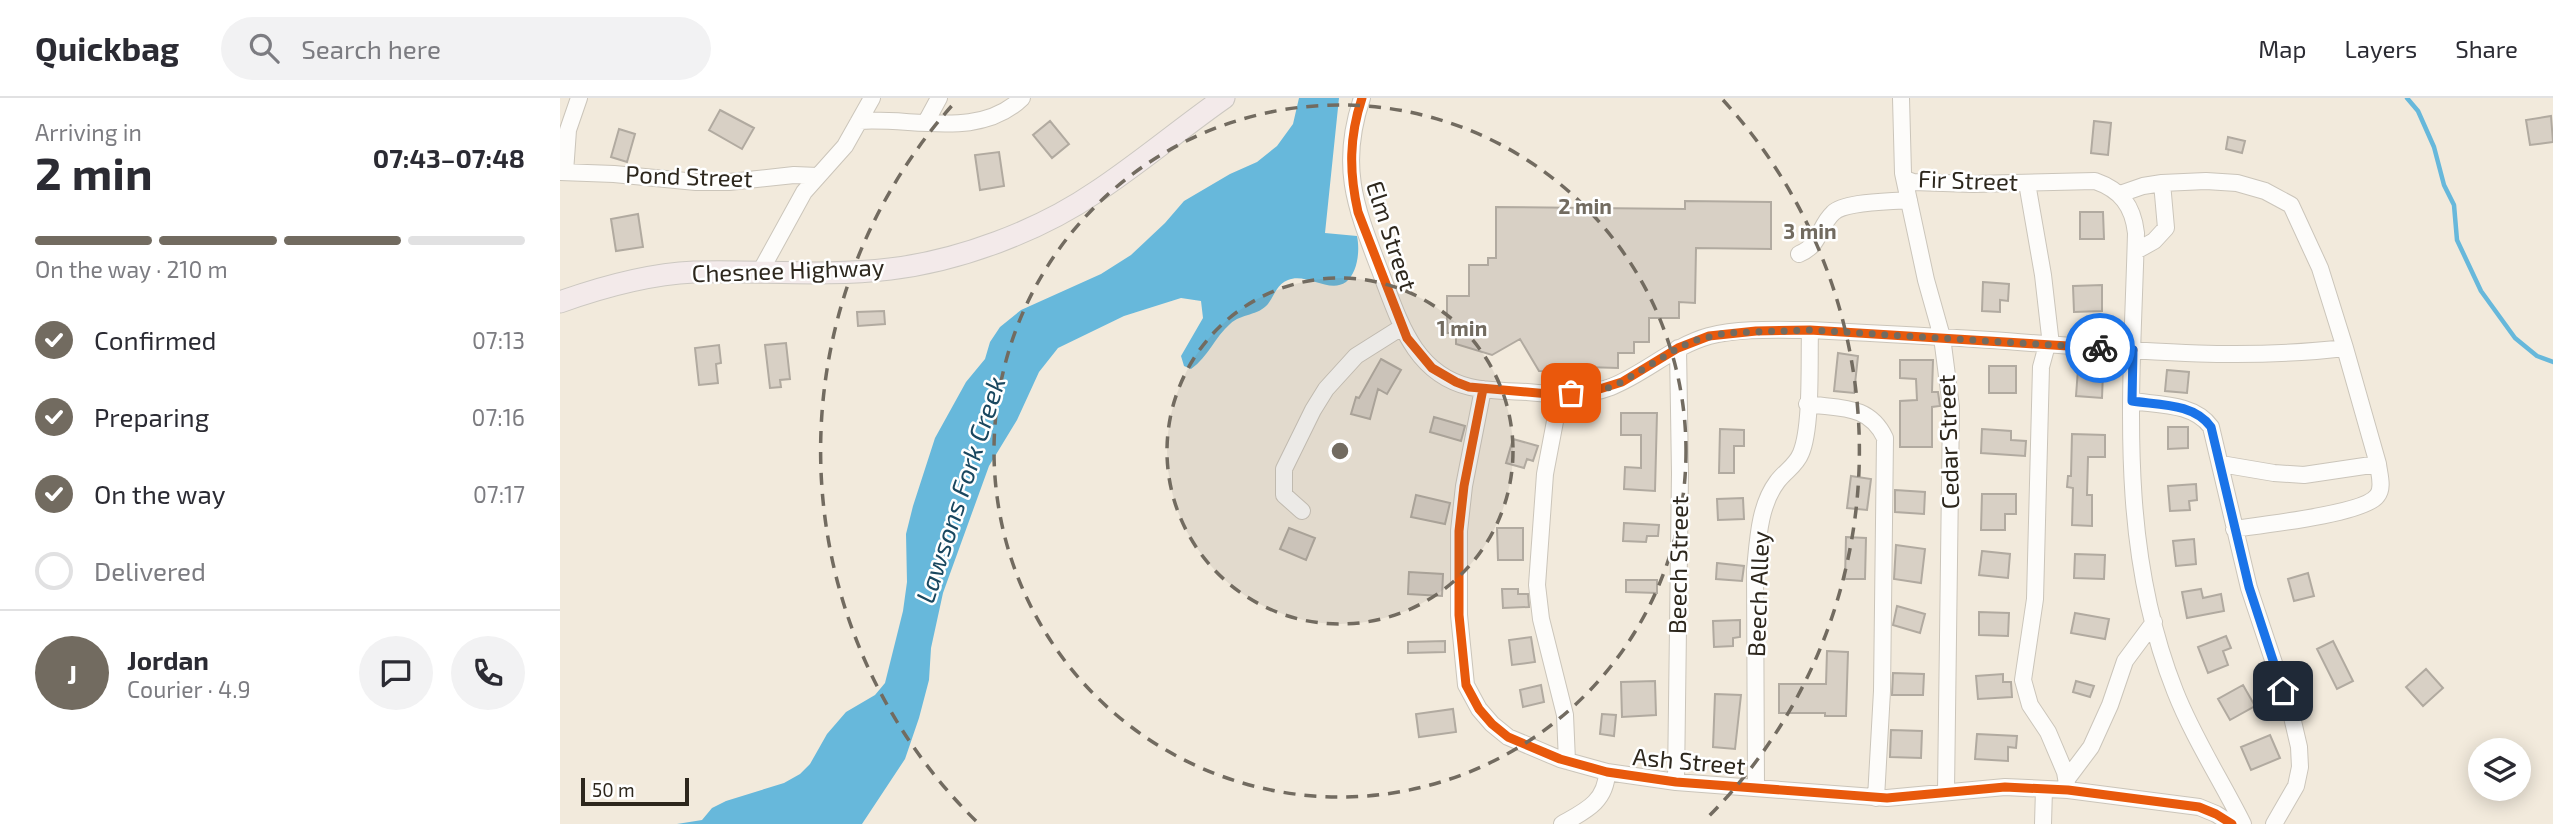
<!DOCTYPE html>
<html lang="en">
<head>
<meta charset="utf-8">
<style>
	body { margin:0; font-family:"Exo 2",sans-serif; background:#f2f2f3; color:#2b2b33; height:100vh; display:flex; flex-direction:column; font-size:26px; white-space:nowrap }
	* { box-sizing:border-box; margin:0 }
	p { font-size:23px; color:#7c7c81 }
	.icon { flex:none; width:38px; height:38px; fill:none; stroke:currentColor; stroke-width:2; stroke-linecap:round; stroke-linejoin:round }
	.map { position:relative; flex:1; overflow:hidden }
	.panel { display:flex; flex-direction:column; background:#fff; width:560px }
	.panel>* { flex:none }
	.fabs { position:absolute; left:1908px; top:640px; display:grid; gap:14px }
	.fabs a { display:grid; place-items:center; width:63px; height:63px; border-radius:50%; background:#fff; box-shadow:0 4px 18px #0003; font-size:35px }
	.scale { position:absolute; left:21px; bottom:18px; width:108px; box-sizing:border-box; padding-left:7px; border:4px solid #2d271d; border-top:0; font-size:19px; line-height:24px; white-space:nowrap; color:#2d271d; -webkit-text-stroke:5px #fff; paint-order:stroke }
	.pin { position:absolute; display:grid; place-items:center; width:60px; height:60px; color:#fff; margin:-30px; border-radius:14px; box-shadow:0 4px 10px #0006 }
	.courier { position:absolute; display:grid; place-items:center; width:70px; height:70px; margin:-35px; border:5px solid #1a73e8; border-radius:50%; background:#fff; color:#222; box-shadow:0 2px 9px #0007 }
	.summary em { font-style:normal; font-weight:700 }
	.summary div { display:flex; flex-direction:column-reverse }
	.summary { display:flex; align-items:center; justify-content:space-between; height:119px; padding:0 35px }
	h1 { font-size:46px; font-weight:700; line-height:52px }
	.bar { display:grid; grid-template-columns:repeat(4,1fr); gap:10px 7px; align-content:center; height:84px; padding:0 35px }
	.bar i { height:9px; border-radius:5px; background:#e1e1e2 }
	.bar .active { background:#726b60 }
	.bar p { grid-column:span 4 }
	.line { display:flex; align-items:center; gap:18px; padding:0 35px; border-top:2px solid #e1e1e2 }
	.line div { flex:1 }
	.round { display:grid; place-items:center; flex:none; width:74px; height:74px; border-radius:37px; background:#f2f2f3 }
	ol { padding:0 35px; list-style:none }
	li { display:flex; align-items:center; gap:21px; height:77px }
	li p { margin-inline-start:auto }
	li .icon { padding:7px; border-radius:50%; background:#726b60; color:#fff; stroke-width:4 }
	li:last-child { color:#7c7c81 }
	li i { width:38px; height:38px; border:4px solid #e1e1e2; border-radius:50% }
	header { display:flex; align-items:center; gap:42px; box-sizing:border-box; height:98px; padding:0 35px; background:#fff; border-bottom:2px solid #e1e1e2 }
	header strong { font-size:33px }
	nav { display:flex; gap:38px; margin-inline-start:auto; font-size:24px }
	.search { width:490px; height:63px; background:#f2f2f3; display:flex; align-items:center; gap:18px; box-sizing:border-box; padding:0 24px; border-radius:38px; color:#7c7c81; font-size:26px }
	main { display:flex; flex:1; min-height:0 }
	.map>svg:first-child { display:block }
	.water { fill:#67b8db }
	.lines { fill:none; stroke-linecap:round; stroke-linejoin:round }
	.stream { stroke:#67b8db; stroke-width:4.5 }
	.building { fill:#d8d0c5; stroke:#b1aaa0; stroke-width:2 }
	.minor-casing { stroke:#cbc5ba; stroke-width:18 }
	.major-casing { stroke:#ccc8c1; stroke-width:23 }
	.minor { stroke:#fdfcfa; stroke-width:16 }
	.major { stroke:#f3eaea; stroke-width:21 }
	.cycleway-casing { stroke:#fff; stroke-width:13 }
	.cycleway { stroke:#e8590c; stroke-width:9 }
	.done { stroke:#726b60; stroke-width:7; stroke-dasharray:0 12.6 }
	.route { stroke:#1a73e8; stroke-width:9 }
	.ring { fill:none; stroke:#726b60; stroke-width:3.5; stroke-dasharray:12 9 }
	.labels { text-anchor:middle; stroke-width:5; stroke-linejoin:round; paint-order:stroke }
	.street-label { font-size:24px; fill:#2d271d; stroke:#fff }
	.water-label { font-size:26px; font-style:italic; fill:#19475f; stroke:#fff }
	.centre { fill:#726b60; stroke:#fff; stroke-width:3.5 }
	.ring-label { font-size:21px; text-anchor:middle; font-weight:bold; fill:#726b60; stroke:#fff; stroke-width:5; stroke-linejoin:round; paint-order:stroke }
</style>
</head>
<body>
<header>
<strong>Quickbag</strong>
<div class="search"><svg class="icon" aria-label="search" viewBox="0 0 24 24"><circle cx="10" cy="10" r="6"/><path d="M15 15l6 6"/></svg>Search here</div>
<nav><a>Map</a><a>Layers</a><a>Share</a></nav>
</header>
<main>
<section class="panel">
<div class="summary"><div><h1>2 min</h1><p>Arriving in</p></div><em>07:43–07:48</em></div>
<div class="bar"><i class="active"></i><i class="active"></i><i class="active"></i><i></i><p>On the way · 210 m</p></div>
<ol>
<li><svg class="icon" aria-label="check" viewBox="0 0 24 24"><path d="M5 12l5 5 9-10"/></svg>Confirmed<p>07:13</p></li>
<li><svg class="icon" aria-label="check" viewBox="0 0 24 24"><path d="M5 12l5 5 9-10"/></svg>Preparing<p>07:16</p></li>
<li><svg class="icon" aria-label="check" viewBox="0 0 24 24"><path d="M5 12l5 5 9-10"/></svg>On the way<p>07:17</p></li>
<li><i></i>Delivered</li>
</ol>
<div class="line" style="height:126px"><b class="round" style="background:#726b60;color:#fff">J</b><div><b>Jordan</b><p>Courier · 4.9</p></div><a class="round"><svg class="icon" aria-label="chat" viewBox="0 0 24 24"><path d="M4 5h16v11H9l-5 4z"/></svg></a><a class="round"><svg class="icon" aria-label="phone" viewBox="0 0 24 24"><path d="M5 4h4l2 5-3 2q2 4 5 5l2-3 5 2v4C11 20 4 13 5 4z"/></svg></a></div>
</section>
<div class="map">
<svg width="1993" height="726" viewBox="0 0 1993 726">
	<rect width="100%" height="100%" fill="#f2eadc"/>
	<!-- water -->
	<path class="water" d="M739,0H779L765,135L797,138C800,152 798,174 786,184C769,196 746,174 728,182C716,187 715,197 708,206C698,218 682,215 670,226C655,239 648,259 631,271L624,268L621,258L643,220L641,203L621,200L564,218L498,250L479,274L457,322L429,368L383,495L371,550L369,582L359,620L345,661L302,726H117L142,722L152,710L166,703L224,685L240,676L250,666L267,636L286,614L315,597L325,585L343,513L347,484L346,436L353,408L375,340L406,284L425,261L430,244L440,229L461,212L541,176L571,157L605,125L624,103L670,76L697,64L717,48L733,26Z"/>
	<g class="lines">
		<!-- stream -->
		<path class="stream" d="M1847,0L1858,13L1874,49L1884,87L1894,107L1897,142L1921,193L1955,240L1977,258L1993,264"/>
	</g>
	<!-- building -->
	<path class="building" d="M160,12L194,30L182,51L149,32Z
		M1991,18L1993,44L1970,47L1966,22Z
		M490,23L509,46L492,60L473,37Z
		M1534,23L1551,25L1548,57L1531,55Z
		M59,31L75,36L67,64L51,59Z
		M1668,39L1685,43L1682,55L1666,51Z
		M439,54L444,88L420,92L415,57Z
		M1125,103L1211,104V151L1136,150L1135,205L1119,204V220H1089V244H1074V255H1058V270L1025,269V274L979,273L960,241L932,257L896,246V235H887V198H909V167H928V160H936V109L1125,111Z
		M1520,114H1543L1544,141H1520Z
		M78,116L83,149L56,153L51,121Z
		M1423,184L1449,186L1448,203L1440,202V214L1422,213Z
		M1542,187V213L1514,214L1513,188Z
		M324,213L325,226L298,228L297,214Z
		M226,245L230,281L220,282L221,289L210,290L205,247Z
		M159,247L161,265L156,266L158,285L139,287L135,250Z
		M1278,255L1298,258L1294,295L1274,293Z
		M821,261L841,272L827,296L818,291L810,321L791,316L796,299L799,300Z
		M1340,262H1373L1372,294H1378L1380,308L1372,309V349H1340V303L1357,302L1356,281L1340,280Z
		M1429,268H1456V295H1429Z
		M1518,271L1543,274L1542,300L1516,298Z
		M1607,272L1629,274L1627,295L1605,293Z
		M1061,315H1097L1095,393L1064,391L1065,369L1081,370V337H1061Z
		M874,319L905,328L901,343L870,334Z
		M1608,329H1628V350L1608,351Z
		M1160,331L1184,332V348H1174V375H1159Z
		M1422,331L1451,333V342L1466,343L1465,358L1421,355Z
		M1512,336L1545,337V359H1528L1527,397H1532V428L1512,427L1513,390L1507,389L1508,378H1511Z
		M953,341L978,348L973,363L967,361L964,370L946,365Z
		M1291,378L1311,381L1307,412L1287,410Z
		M1636,386L1637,402L1629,403L1630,412L1610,413L1608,388Z
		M1335,392L1365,394L1364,416L1335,414Z
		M1422,396H1456V416H1445V432H1421Z
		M856,397L890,405L885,426L851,419Z
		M1183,400L1184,421L1158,422L1157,401Z
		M1064,425L1099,427L1098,438H1087L1086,444L1063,443Z
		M729,430L755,440L746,462L720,451Z
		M937,430H963V462H938Z
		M1286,439L1306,440L1305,481H1285Z
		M1634,441L1636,466L1616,468L1613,443Z
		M1336,447L1365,451L1361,485L1334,481Z
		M1422,453L1450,456L1448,480L1419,477Z
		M1515,456L1545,457L1544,481L1514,480Z
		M1157,465L1184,468L1182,483L1156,481Z
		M849,474L883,476L882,498L848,496Z
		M1748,475L1754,498L1734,503L1728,481Z
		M1066,482H1097V495L1066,494Z
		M942,491H958V496H968L969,509L943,510Z
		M1641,491L1643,500L1661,496L1664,513L1627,520L1622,494Z
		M1337,508L1365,516L1360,535L1333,527Z
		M1419,514L1449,515L1448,538L1419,537Z
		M1515,515L1549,521L1545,541L1511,535Z
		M1180,522V539L1173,540V548L1154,549L1153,523Z
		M1666,538L1671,550L1663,553L1668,567L1648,575L1638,549Z
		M971,539L975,564L952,567L949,542Z
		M885,543V554L848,555V544Z
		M1773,543L1793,583L1777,591L1757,551Z
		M1267,553L1288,554L1286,618H1265V615H1219V586H1266Z
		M1866,571L1883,590L1863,608L1846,589Z
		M1333,575L1364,576L1363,597H1332Z
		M1443,576V584H1451L1452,599L1418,601L1416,578Z
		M1095,583L1096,617L1062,619L1061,584Z
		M1516,583L1534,588L1530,599L1513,594Z
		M981,587L984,604L963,609L960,592Z
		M1683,587L1695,608L1670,622L1658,601Z
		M1155,596L1181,597L1175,651L1153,649Z
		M893,611L896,634L859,639L856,616Z
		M1042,616L1056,617L1054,638L1040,636Z
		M1331,632L1362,633L1361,660L1330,659Z
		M1417,636L1457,638L1456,650L1448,649V663L1415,661Z
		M1710,637L1720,660L1691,672L1681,649Z"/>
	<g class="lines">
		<!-- minor casing -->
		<g class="minor-casing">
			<path id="minor" d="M802,0C778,71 797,112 822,178C840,225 855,276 910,289C928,293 948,293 967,294C995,297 1025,299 1051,289C1086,275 1113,248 1149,238C1181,230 1217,232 1250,232C1310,235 1370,238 1430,242C1548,250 1667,264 1785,250L1760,170L1731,107L1705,93L1677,85L1646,83L1602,85
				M1341,0L1343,75L1366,182L1382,239L1391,309L1386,693
				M299,23C353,19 419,42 462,0
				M366,24L379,0
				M0,74L54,76L136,84H169L234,77L258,78
				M5,74L8,32L19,0
				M1345,81L1353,84L1413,86L1535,83C1561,92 1573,108 1576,135C1572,291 1556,444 1615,593C1633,639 1661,682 1683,726
				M1467,85L1483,177L1491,247
				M1560,96L1583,88L1602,85L1606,130L1594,143L1576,153
				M1239,156C1261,147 1258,129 1273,115C1285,103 1331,104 1349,102
				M200,174L244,94L285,48L312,0
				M1487,247L1481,269L1475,501L1463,582L1470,607L1488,634L1505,674L1508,692
				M923,291L904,388L899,433V517L906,587L919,611L932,626L948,639L1000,661L1047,674L1116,684L1327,700L1445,689L1508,692L1639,709L1656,716L1672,726
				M1000,297L985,376L977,487L981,521L1005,617L1007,663
				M1572,303C1598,307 1634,305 1651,329L1689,490L1732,619L1739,649L1740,669L1736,688L1714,726
				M1247,306C1280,311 1309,306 1325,340L1322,593L1316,700
				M1661,366L1714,375L1744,377L1818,366L1785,250
				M742,413L724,397V371L753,312L766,291L796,258L842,229
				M1674,431C1701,427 1804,416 1817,398C1824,390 1819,376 1818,366
				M1507,681L1531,649L1550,607L1565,563L1594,524
				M1116,684L1120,375L1118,250
				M1196,690L1195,472C1198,442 1199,408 1217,384C1225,373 1236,368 1241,355C1252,329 1249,262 1250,232
				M1002,726C1025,713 1046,704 1047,674
				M1483,726L1484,691"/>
		</g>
		<!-- major casing -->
		<g class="major-casing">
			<path id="major" d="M0,204C42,189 90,176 134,174C199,172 265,179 330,171C399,163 479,133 536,94C580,65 621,30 664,0"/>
		</g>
		<!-- minor -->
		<use href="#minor" class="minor"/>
		<!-- major -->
		<use href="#major" class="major"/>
		<!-- cycleway casing -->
		<g class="cycleway-casing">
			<path id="cycleway" d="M802,0C789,39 789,74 798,114L847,240L872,270L896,284L909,289L1000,297L1030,294L1062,284L1118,250L1149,238L1196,233L1250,232L1573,252
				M923,291L904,388L899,433V517L906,587L919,611L932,626L948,639L1000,661L1047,674L1116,684L1327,700L1445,689L1508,692L1639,709L1656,716L1672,726"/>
		</g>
		<!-- cycleway -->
		<use href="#cycleway" class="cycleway"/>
	</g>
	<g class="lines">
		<!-- done -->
		<path class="done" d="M1011,295L1048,290L1062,284L1118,250L1133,243L1165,235L1250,232L1540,250"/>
		<!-- route -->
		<path class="route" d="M1540,250L1573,252L1572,303C1599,307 1634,305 1651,329L1689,489L1723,593"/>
	</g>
	<!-- distance rings -->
	<circle cx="780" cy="353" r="173" fill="#726b60" fill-opacity=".12"/>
	<g class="ring">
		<circle cx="780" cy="353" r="173"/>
		<circle cx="780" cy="353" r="346"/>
		<path d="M416 723A519 519 0 0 1 397 2M1163 2A519 519 0 0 1 1144 723"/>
	</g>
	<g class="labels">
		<!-- street labels -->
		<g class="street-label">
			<text transform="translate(129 79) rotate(2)" y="8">Pond Street</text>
			<text transform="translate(1408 83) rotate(2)" y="8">Fir Street</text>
			<text transform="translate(831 138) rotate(72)" y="8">Elm Street</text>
			<text transform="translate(228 173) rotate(-2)" y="8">Chesnee Highway</text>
			<text transform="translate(1389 344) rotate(-92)" y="8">Cedar Street</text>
			<text transform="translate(1119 467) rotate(-89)" y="8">Beech Street</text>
			<text transform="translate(1199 496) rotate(-88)" y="8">Beech Alley</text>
			<text transform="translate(1129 664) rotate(5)" y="8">Ash Street</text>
		</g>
		<!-- water labels -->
		<g class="water-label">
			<text transform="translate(401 392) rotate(-72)" y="9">Lawsons Fork Creek</text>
		</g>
	</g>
	<circle cx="780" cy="353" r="10" class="centre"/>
	<g class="ring-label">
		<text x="1025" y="116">2 min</text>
		<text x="1250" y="141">3 min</text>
		<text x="902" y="238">1 min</text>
	</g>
</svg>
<div class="fabs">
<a><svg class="icon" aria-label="layers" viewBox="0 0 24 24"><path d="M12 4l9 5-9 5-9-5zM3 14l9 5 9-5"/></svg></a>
</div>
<div class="scale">50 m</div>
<div class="pin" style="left:1011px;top:295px;background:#ea580c"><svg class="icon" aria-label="bag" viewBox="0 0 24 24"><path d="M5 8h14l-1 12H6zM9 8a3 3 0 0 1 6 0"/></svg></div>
<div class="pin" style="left:1723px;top:593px;background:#1f2937"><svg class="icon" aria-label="home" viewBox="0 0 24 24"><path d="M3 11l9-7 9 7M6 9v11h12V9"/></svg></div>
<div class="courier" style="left:1540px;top:250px"><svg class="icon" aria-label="bike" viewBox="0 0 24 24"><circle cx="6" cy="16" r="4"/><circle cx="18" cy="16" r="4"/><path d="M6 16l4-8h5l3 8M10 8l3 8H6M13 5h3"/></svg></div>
</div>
</main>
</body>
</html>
